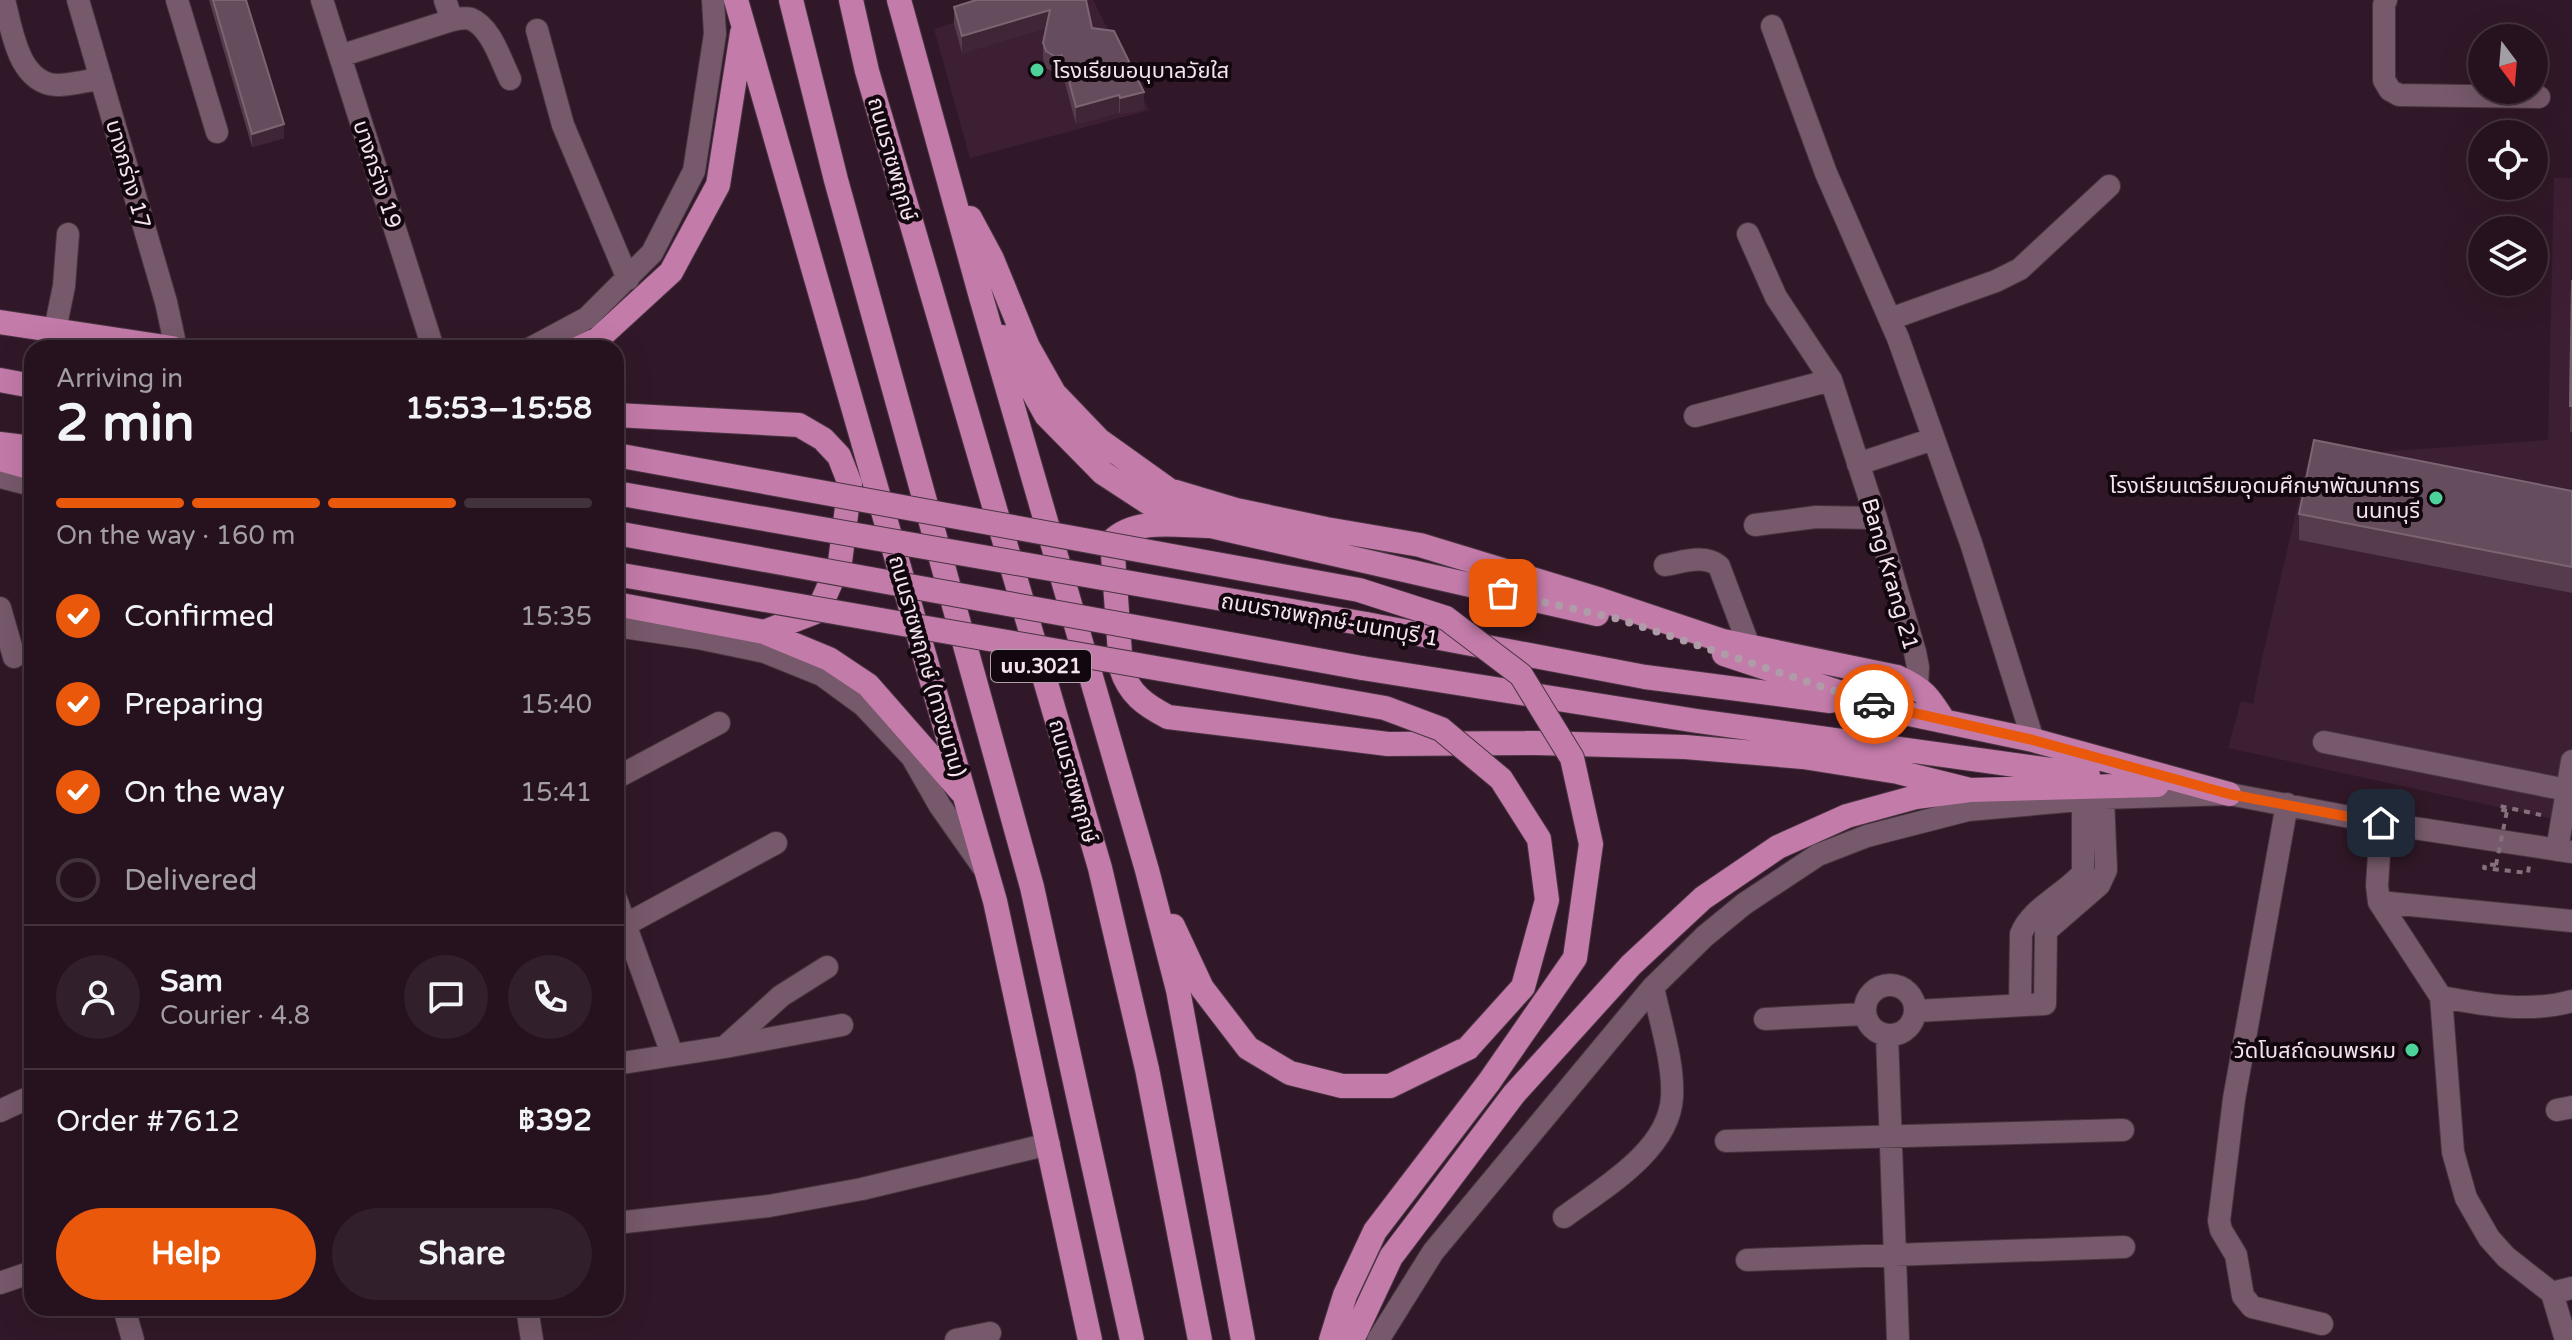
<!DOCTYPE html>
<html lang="en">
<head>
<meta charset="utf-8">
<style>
	body { margin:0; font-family:"Varela Round","Noto Sans Thai",sans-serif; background:#31202b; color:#f1f3f6; height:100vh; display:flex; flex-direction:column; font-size:30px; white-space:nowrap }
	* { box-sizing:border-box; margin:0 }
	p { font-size:26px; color:#a39ea4 }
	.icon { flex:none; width:44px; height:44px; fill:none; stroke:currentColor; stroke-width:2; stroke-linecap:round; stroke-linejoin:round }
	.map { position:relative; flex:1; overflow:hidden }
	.details { position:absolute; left:24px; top:340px; width:600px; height:976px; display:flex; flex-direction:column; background:#25121e; border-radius:24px; box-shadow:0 8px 32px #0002,0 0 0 2px #42323c }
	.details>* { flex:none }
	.needle { width:52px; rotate:164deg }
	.buttons { position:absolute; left:2468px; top:24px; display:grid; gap:16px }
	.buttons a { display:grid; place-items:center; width:80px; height:80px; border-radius:50%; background:#25121e; box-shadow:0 8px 32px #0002,0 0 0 2px #42323c; font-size:40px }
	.pin { position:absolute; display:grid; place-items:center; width:68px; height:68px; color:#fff; margin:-34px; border-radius:16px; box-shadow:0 4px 12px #0006 }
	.courier { position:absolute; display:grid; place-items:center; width:80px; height:80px; margin:-40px; border:6px solid #ea580c; border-radius:50%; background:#fff; color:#222; box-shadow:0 2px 10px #0007 }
	.summary em { font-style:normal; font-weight:700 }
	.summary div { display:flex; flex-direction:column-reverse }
	.summary { display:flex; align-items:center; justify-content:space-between; height:136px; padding:0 32px }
	h1 { font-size:52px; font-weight:700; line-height:60px }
	.bar { display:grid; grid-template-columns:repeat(4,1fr); gap:12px 8px; align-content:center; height:96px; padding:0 32px }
	.bar i { height:10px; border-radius:6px; background:#42323c }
	.bar .active { background:#ea580c }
	.bar p { grid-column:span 4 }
	.line { display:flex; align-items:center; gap:20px; padding:0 32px; border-top:2px solid #42323c }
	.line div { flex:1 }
	.round { display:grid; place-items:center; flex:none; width:84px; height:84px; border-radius:42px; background:#31202b }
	ol { padding:0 32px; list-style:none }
	li { display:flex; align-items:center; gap:24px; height:88px }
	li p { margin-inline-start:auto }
	li .icon { padding:8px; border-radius:50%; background:#ea580c; color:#fff; stroke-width:4 }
	li:last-child { color:#a39ea4 }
	li i { width:44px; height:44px; border:4px solid #42323c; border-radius:50% }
	.cta { display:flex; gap:16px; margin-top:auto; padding:16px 32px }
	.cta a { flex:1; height:92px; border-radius:48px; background:#ea580c; color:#fff; font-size:32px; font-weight:700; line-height:92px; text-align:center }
	.cta a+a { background:#31202b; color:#f1f3f6 }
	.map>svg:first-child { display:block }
	.built { fill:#3d1f33 }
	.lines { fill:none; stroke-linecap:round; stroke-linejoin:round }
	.minor-casing { stroke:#483441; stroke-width:24 }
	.major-casing { stroke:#483441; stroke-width:26 }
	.path { stroke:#85707d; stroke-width:4; stroke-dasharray:6 6; stroke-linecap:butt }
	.minor { stroke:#76596b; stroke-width:22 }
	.major { stroke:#c37ba9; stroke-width:24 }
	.major-bridge-casing { stroke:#483441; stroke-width:26; stroke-linecap:butt }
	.path-bridge { stroke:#85707d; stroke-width:4; stroke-dasharray:6 6; stroke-linecap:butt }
	.major-bridge { stroke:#c37ba9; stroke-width:24 }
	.wall { fill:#553b4b }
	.shaded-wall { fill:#3f2536 }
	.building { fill:#664d5d; stroke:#7c6473; stroke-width:2 }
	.done { stroke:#b09ca8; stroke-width:8; stroke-dasharray:0 14.4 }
	.route { stroke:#ea580c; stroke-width:10 }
	.poi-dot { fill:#4dd39a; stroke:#12070e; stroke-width:3 }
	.labels { text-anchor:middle; stroke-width:8; stroke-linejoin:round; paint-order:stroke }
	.shield { fill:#12070e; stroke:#b0a1aa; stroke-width:2 }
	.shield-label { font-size:20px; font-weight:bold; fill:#f4e3ed }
	.poi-label { font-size:22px; fill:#f4e3ed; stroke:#12070e; text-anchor:end }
	.street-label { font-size:22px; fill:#f4e3ed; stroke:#12070e }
</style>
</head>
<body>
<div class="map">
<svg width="2572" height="1340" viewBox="0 0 2572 1340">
	<rect width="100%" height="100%" fill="#311828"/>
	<!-- built -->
	<path class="built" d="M1025,0H1093L1149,110L970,158L934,29Z
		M2554,178H2572V823L2228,748L2241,701L2253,704L2262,658L2309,457L2548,440Z"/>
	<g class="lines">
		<!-- minor casing -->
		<g class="minor-casing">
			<path id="minor" d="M4,0C12,30 18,83 57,85C71,85 87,81 101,78
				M78,0L166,302L176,348
				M177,0L217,132
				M322,0L433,348
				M2386,0L2384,5V80L2390,90L2399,95L2539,97
				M452,20C458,19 465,17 471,19C491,27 501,61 510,79
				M1772,26L1826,173L1898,338L1971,543L2033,740
				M537,30L563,125L628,279
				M340,56L452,20L445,0
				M1748,234L1776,297L1831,380L1876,518L1915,652L1918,667L1917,686
				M1890,319L1996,281L2020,269L2109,186
				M55,330L64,286L68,234
				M531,348L587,318L652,253L694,171L715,34L713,0
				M1695,416L1831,380
				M1858,464L1933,439
				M0,477L32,485
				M1755,525L1816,517L1876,518
				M1665,565C1683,562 1704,554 1719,566L1749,646
				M0,608L14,657
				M616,626L698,638L765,652L822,675L863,705L912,757L940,806L983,867
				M2324,742L2572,791
				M616,778L719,723
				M2287,804L2234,1099L2219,1221L2221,1230L2236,1255L2243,1296L2252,1307L2322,1324
				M2381,823L2377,886L2379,902L2441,997C2484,1005 2530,1013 2572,1001
				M2557,850L2572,761
				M616,899L672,1054
				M2379,902L2572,921
				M616,926L636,919L776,843
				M1865 1010a25 25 0 1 1 50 0a25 25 0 1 1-50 0Z
				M2441,997L2453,1152L2466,1198L2489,1238L2506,1257L2552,1293
				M2020,1005L2021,934C2031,908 2064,895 2083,873V800
				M1916,1011L2045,1004L2046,931L2099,885L2106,870L2103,798
				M1765,1019L1865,1014
				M1887,1035L1898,1340
				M726,1046L781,996L827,967
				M616,1064L725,1047L842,1025
				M2557,1110L2572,1107
				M0,1111L32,1096
				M1726,1141L2123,1130
				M1564,1217C1603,1188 1669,1151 1672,1097C1674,1063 1660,1021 1653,987
				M616,1223L769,1206L862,1189L1049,1144
				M1747,1260L2124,1247
				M0,1283L32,1272
				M124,1308L133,1340
				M527,1308L532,1340
				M956,1340L990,1333
				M1378,1340L1433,1252L1653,987L1705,936L1744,904L1818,855L1867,836L1968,810L2103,798L2229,794L2381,823L2572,852
				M2566,1340L2552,1293L2572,1288"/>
		</g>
		<!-- major casing -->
		<g class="major-casing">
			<path id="major" d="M736,0L995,901L1090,1340
				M791,0L836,180L1032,887L1132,1340
				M851,0L867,71L1100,868L1147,1069L1200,1340
				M899,0L981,297L1147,870L1178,990L1243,1340
				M970,218L992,259L1028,347L1054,393L1099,440L1169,490L1236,510L1326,529L1420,545L1601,600L1723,641L1897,677C1924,689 1929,697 1944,721
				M0,322L172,348
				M1003,337L1046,415L1103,473L1152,505L1211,526L1597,614
				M579,348L598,339L671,272L718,185L742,33
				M0,380L32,386
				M616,415L799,425L823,439L839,456L850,484L840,562L818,611L764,632
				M0,444L32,448
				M0,459L32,468
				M1211,526C1179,526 1136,517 1112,541L1121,668C1129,694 1145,705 1168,717L1388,744L1536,743L1685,747L1803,757L1898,772L1970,790
				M616,604L764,632L829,659L868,685L961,791
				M1366,624L1645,677L1830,701
				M1724,654L1886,708
				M1362,668L1697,721L2088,775
				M1871,706L2033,740L2229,794
				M1173,926L1202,988L1248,1048L1290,1073L1342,1086H1390L1468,1048
				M1331,1340L1345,1295L1375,1231L1489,1082
				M1352,1340L1391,1257L1514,1094L1631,965L1703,898L1778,847L1847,816L1916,797L1970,790L2157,785"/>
		</g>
		<!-- path -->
		<path class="path" d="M2507,811L2499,809L2500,806L2541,815
			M2496,865L2485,864L2484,868L2528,873L2529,866"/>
		<!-- minor -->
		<use href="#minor" class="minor"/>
		<!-- major -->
		<use href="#major" class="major"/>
		<!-- major-bridge casing -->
		<g class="major-bridge-casing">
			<path id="major-bridge" d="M616,455L1359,590L1446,618L1521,675L1572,758L1591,844L1575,958L1489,1082
				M616,493L1366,624
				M616,533L1362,668
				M616,574L1385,708L1441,729L1501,779L1539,839L1547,900L1523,987L1468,1048"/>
		</g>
		<!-- path-bridge -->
		<path class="path-bridge" d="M2496,865L2507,811"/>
		<!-- major-bridge -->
		<use href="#major-bridge" class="major-bridge"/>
	</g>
	<!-- wall -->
	<path class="wall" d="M209,0H246L284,138L252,147Z
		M954,7L1092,28L1144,109L1120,114L1119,112L1076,124L1062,72L1056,74L1046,68L1043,59V43L1046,28L962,53L954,24Z
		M2572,280V432H2570Z
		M2572,491V593L2299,540V514Z"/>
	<!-- shaded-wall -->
	<path class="shaded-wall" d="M1050,10V27L962,53V36Z
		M1062,55V72L1056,74V57Z
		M1144,92V109L1120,114V98Z
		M1119,95V112L1076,124V107Z
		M284,124V138L252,147V134Z"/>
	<!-- building -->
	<path class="building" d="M213,0H246L284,124L252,134Z
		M976,0H1086L1092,28L1114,31L1144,92L1120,98L1119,95L1076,107L1062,55L1056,57L1046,51L1043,43L1050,10L962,36L954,7Z
		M2572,280V406H2570Z
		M2314,440L2572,491V567L2299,514Z"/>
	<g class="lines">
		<!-- done -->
		<path class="done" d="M1503,593L1619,619L1874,704"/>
		<!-- route -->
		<path class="route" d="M1874,704L2033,740L2229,794L2381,823"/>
	</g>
	<!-- markers -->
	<g class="poi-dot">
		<circle cx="1037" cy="70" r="8"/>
		<circle cx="2436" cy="498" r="8"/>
		<circle cx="2412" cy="1050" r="8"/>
	</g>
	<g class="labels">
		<!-- shield labels -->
		<rect class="shield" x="991" y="650" width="100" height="32" rx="6"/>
		<g class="shield-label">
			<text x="1041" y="673">นบ.3021</text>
		</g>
		<!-- poi labels -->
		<g class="poi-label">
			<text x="1053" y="78" text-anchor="start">โรงเรียนอนุบาลวัยใส</text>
			<text x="2420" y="493">โรงเรียนเตรียมอุดมศึกษาพัฒนาการ<tspan x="2420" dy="25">นนทบุรี</tspan></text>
			<text x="2396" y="1058">วัดโบสถ์ดอนพรหม</text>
		</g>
		<!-- street labels -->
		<g class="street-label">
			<text transform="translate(893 159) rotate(74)" y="8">ถนนราชพฤกษ์</text>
			<text transform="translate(129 174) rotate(74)" y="8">บางกร่าง 17</text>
			<text transform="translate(378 174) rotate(72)" y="8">บางกร่าง 19</text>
			<text transform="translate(1891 574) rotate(74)" y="8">Bang Krang 21</text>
			<text transform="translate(1330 619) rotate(10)" y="8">ถนนราชพฤกษ์-นนทบุรี 1</text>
			<text transform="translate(928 666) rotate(74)" y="8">ถนนราชพฤกษ์ (ทางขนาน)</text>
			<text transform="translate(1074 781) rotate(74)" y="8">ถนนราชพฤกษ์</text>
		</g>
	</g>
</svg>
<div class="buttons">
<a><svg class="needle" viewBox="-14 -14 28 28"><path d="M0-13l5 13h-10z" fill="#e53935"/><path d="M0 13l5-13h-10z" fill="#a39ea4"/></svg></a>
<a><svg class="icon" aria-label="locate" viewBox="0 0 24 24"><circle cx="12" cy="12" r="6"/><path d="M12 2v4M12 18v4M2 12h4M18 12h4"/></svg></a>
<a><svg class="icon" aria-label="layers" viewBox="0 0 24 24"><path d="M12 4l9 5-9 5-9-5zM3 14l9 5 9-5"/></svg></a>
</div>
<div class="pin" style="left:1503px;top:593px;background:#ea580c"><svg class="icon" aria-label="bag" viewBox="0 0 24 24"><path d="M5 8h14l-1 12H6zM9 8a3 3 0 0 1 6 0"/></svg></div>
<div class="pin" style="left:2381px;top:823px;background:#1f2937"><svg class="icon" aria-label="home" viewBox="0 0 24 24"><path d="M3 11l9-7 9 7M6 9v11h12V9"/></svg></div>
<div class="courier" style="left:1874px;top:704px"><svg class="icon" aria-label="car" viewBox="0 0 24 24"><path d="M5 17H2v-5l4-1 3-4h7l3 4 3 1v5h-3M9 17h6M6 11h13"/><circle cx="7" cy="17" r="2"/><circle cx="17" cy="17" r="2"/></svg></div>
<section class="details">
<div class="summary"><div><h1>2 min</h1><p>Arriving in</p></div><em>15:53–15:58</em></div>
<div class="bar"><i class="active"></i><i class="active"></i><i class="active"></i><i></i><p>On the way · 160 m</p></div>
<ol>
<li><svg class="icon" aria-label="check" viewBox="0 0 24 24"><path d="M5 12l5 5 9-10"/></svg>Confirmed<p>15:35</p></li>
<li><svg class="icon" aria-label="check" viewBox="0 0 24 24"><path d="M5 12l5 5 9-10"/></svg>Preparing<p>15:40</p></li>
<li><svg class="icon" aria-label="check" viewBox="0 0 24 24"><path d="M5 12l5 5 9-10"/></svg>On the way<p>15:41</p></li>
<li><i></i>Delivered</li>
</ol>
<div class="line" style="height:144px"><a class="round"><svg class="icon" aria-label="person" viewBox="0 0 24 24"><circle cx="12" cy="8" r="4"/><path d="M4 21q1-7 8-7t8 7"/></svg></a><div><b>Sam</b><p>Courier · 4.8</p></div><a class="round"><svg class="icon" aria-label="chat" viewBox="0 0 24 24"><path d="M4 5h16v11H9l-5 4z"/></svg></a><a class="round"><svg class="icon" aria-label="phone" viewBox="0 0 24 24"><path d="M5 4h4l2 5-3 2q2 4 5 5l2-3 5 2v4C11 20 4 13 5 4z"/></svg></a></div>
<div class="line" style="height:104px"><div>Order #7612</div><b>฿392</b></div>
<div class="cta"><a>Help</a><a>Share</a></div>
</section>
</div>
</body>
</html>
